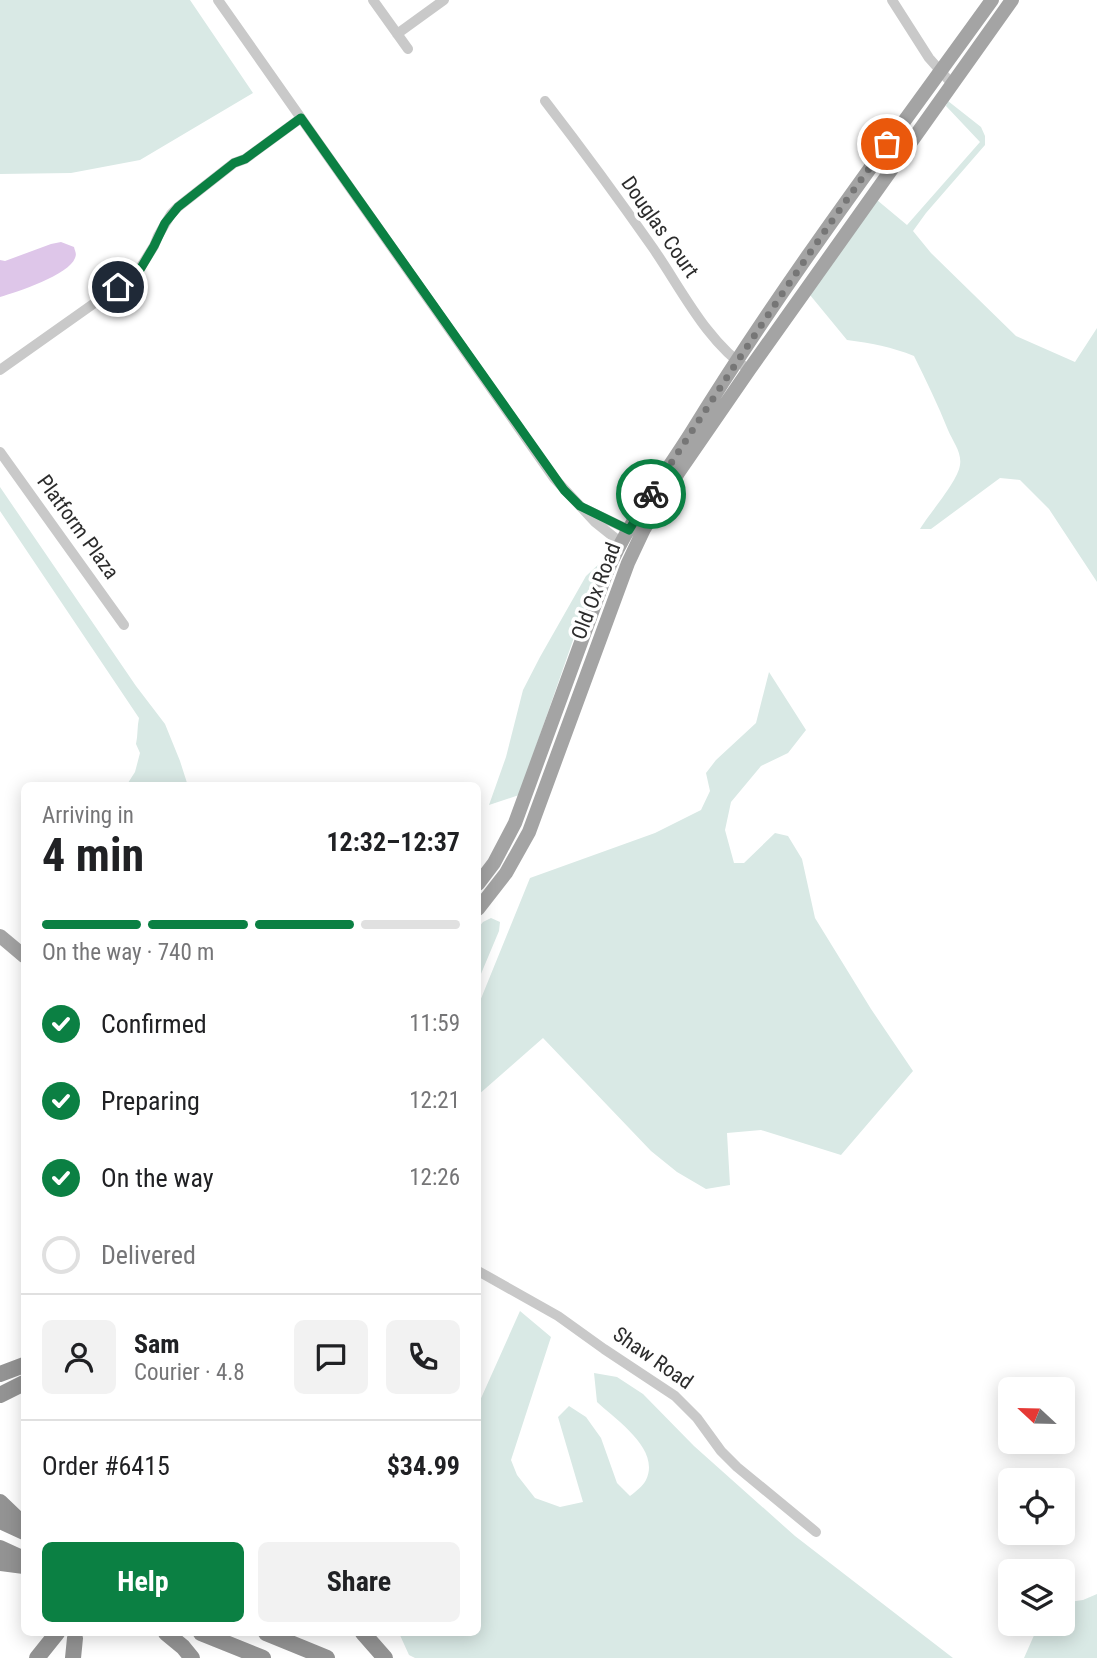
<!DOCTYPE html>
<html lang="en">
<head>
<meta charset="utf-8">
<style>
	body { margin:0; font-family:"Roboto Condensed",sans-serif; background:#f2f2f2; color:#202124; height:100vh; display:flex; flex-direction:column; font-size:26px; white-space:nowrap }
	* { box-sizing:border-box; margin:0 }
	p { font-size:23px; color:#757577 }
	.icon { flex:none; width:38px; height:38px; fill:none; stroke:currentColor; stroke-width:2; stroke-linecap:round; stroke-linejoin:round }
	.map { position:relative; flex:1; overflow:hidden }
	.sheet { position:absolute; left:21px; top:782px; width:460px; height:854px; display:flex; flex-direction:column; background:#fff; border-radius:10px; box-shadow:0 4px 18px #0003 }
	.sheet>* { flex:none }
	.needle { width:46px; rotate:292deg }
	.fabs { position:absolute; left:998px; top:1377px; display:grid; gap:14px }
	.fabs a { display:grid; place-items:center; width:77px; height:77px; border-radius:10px; background:#fff; box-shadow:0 4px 18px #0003; font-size:35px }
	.pin { position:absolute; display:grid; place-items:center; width:60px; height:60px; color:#fff; margin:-30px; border:4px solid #fff; border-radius:50%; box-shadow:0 2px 7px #0007 }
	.courier { position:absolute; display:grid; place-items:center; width:70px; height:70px; margin:-35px; border:5px solid #0b8043; border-radius:50%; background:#fff; color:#222; box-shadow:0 2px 9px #0007 }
	.head em { font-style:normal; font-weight:700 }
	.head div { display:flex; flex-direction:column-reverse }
	.head { display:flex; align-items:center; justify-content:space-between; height:119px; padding:0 21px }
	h1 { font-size:46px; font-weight:700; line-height:52px }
	.bar { display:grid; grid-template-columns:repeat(4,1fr); gap:10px 7px; align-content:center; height:84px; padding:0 21px }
	.bar i { height:9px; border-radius:5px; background:#e0e0e0 }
	.bar .active { background:#0b8043 }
	.bar p { grid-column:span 4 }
	.line { display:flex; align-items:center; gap:18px; padding:0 21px; border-top:2px solid #e0e0e0 }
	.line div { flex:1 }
	.round { display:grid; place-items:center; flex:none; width:74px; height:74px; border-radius:10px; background:#f2f2f2 }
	ol { padding:0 21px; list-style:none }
	li { display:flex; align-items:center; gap:21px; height:77px }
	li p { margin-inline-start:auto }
	li .icon { padding:7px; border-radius:50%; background:#0b8043; color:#fff; stroke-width:4 }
	li:last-child { color:#757577 }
	li i { width:38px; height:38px; border:4px solid #e0e0e0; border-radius:50% }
	.action { display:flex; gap:14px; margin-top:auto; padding:14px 21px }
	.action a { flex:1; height:80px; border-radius:10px; background:#0b8043; color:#fff; font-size:28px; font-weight:700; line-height:80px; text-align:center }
	.action a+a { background:#f2f2f2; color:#202124 }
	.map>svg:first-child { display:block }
	.green { fill:#d9e9e5 }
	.water { fill:#dec6e9 }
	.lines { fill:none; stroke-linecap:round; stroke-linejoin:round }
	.minor { stroke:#c9c9c9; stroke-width:10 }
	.major { stroke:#a4a4a4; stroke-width:14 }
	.highway { stroke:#939393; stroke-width:16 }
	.done { stroke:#767676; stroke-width:7; stroke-dasharray:0 12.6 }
	.route { stroke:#0b8043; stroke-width:9 }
	.labels { text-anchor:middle; stroke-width:7; stroke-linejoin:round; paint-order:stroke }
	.street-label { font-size:21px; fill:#2c2c2c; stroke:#fff }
</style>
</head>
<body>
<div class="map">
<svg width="1097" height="1658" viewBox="0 0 1097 1658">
	<rect width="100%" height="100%" fill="#fff"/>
	<!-- green -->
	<path class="green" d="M0,0H190L253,93L140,160L71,173L0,174Z
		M948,101L981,127L985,136V145L926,213L913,231L931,253L1016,336L1075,362L1097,328V582L1049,509L1020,480L1000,478L931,529H920C929,514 958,481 960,465C962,452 953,442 948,430C938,405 926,380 914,356C892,347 871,343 847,340L810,295L877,200L907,225L980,142L946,106Z
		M0,487L136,686L165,724L180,761L188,786H126L135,772L140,753L136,744C138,735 137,727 139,718L0,511Z
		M600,563L519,795L489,805L506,757L523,690L540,657L586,576Z
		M769,672L806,730L788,753L761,766L731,802L725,830L734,863H744L775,833L788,836L802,859L815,918L871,1009L913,1071L841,1155L761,1130L727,1133L730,1185L706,1189L677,1172L651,1151L543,1038L478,1095V1006L530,878L655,833L701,810L710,791L706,773L716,760L756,723Z
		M491,918L500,922L499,931L478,981V928L483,922Z
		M520,1311L551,1337L511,1460L517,1475L535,1498L560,1507L583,1502L558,1417L569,1406L586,1417L601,1438L617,1483L630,1496C635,1492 643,1486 646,1480C661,1449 616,1420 597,1402L594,1373L617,1377L643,1394L694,1446L795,1536L953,1658H415L409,1655L399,1633H478V1405Z
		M1097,1594V1658H1024L1039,1624H1062V1603L1083,1600Z"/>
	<!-- water -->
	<path class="water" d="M61,242L74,247C75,252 77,253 75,258C69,275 17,292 0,297V260L5,261L51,244Z"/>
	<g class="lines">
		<!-- minor -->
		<path class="minor" d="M218,0L554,478L595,522L615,538L617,546L616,552
			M373,0L408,49
			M892,0L929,58L953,85
			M397,34L444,0
			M545,101C582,149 618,198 653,248C682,290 706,341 749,370
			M0,370L137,273L154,246L158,236L171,214L178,207L234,163L245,159L301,118
			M0,452L124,625
			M585,509L629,530
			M478,1271L558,1316L604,1349L675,1396L697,1418L721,1451L737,1467L816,1532"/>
		<!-- major -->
		<path class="major" d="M478,884L494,863L515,823L606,574C627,524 662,479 691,433C783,283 889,143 992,0
			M478,909L506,873L529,832L628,563L644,529L678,473L749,370L1012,0
			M0,936L24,956"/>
		<!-- highway -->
		<path class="highway" d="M0,1374L24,1365
			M0,1395L24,1383
			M0,1502L24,1525
			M0,1521L24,1532
			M0,1548L24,1559
			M0,1563L24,1566
			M166,1633L183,1647L192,1658
			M201,1633L263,1658
			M266,1633L327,1658
			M363,1633L385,1658
			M37,1658L57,1633
			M73,1658L75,1638"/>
	</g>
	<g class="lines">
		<!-- done -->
		<path class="done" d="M651,494C728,376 803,258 887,144"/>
		<!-- route -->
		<path class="route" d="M118,287L138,273L154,246L165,223L178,207L234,163L245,159L301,118L564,490L580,506L629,530L651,494"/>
	</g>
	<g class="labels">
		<!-- street labels -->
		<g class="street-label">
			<text transform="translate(660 227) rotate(55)" y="7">Douglas Court</text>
			<text transform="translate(78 527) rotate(54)" y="7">Platform Plaza</text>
			<text transform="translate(596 591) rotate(-69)" y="7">Old Ox Road</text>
			<text transform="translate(653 1358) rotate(35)" y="7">Shaw Road</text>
		</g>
	</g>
</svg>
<div class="fabs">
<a><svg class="needle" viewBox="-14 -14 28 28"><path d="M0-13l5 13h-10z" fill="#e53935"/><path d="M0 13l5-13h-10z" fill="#757577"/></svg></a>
<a><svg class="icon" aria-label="locate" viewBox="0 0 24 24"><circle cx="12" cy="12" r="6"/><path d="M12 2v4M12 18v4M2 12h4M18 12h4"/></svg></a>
<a><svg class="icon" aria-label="layers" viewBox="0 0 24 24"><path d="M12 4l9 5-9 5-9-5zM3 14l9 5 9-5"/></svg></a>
</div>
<div class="pin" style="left:887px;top:144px;background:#ea580c"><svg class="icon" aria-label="bag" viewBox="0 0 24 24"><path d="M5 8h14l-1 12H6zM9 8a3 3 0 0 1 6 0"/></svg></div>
<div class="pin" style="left:118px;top:287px;background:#1f2937"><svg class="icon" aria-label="home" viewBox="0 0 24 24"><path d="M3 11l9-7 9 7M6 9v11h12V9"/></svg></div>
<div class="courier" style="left:651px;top:494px"><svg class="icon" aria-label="bike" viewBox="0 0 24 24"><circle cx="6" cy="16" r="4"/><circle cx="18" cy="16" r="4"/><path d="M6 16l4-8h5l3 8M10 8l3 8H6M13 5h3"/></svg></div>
<section class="sheet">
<div class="head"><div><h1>4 min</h1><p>Arriving in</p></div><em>12:32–12:37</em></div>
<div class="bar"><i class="active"></i><i class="active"></i><i class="active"></i><i></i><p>On the way · 740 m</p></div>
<ol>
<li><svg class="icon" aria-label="check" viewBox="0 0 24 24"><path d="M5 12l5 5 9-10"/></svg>Confirmed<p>11:59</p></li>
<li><svg class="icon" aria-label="check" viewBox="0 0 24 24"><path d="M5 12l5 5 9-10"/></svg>Preparing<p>12:21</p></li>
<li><svg class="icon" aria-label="check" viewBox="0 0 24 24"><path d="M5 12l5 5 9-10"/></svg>On the way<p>12:26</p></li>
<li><i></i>Delivered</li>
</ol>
<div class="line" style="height:126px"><a class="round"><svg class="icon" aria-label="person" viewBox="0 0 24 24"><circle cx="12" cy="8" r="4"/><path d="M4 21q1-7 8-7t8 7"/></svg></a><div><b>Sam</b><p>Courier · 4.8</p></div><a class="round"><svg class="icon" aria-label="chat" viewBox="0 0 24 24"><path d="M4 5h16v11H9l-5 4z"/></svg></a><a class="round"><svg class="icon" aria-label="phone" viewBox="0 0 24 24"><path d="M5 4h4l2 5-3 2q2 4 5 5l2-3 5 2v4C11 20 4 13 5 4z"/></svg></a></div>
<div class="line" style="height:91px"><div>Order #6415</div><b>$34.99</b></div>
<div class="action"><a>Help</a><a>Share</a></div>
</section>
</div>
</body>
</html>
